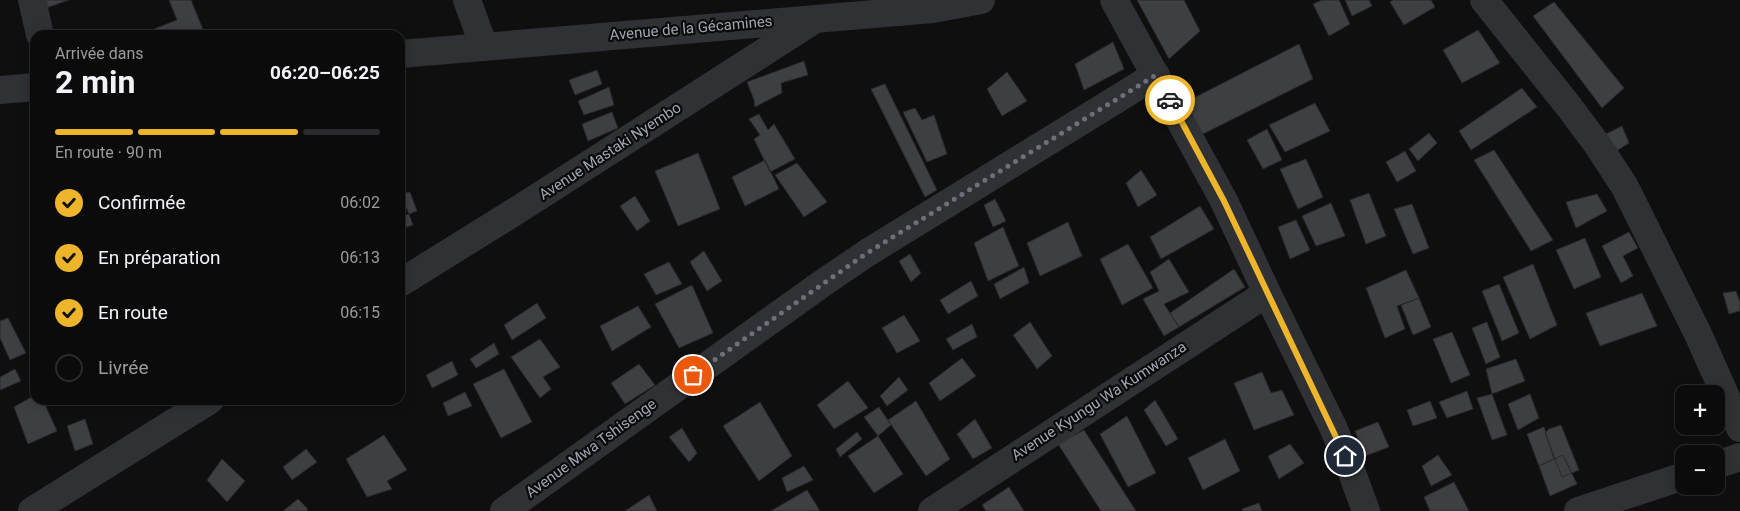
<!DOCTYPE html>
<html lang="fr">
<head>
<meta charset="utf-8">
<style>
	body { margin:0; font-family:Roboto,sans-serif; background:#141415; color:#f1f3f6; height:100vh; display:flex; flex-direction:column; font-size:19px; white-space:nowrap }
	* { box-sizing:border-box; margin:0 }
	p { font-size:16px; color:#9a9b9d }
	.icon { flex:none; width:28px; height:28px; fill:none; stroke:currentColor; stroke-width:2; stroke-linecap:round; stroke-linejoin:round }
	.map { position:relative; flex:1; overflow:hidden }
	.drawer { position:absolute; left:30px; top:30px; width:375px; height:375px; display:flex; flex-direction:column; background:#0b0b0c; border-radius:15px; box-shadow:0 2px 12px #0003,0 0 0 1px #2b2b2d }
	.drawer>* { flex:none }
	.fabs { position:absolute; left:1675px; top:385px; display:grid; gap:10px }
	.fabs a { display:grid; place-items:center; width:50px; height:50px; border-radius:10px; background:#0b0b0c; box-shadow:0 2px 12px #0003,0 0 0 1px #2b2b2d; font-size:25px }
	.pin { position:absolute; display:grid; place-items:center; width:42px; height:42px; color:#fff; margin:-21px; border:2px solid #fff; border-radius:50%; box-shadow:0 1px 5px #0007 }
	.courier { position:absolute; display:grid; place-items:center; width:50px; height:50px; margin:-25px; border:4px solid #edb52a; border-radius:50%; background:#fff; color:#222; box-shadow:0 1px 6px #0007 }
	.summary em { font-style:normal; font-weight:700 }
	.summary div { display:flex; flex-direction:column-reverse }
	.summary { display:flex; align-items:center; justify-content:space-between; height:85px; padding:0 25px }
	h1 { font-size:32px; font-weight:700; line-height:38px }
	.bar { display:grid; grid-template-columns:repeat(4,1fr); gap:8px 5px; align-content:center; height:60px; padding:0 25px }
	.bar i { height:6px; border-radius:4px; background:#2b2b2d }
	.bar .current { background:#edb52a }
	.bar p { grid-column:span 4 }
	ol { padding:0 25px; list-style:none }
	li { display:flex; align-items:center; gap:15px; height:55px }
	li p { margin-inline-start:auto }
	li .icon { padding:5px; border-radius:50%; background:#edb52a; color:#111; stroke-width:4 }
	li:last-child { color:#9a9b9d }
	li i { width:28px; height:28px; border:2px solid #2b2b2d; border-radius:50% }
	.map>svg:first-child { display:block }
	.building { fill:#3e3f43; stroke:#29292c }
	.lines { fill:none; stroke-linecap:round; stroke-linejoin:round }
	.street { stroke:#303135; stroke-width:28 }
	.done { stroke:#6d7079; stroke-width:5; stroke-dasharray:0 9 }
	.route { stroke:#edb52a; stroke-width:6 }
	.labels { text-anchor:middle; stroke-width:4.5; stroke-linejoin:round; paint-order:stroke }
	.street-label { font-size:15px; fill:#a0a5b1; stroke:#0a0a0b }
</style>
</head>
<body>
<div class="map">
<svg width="1740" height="511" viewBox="0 0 1740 511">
	<rect width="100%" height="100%" fill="#0f0f10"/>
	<!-- building -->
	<path class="building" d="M43,0H69L46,8Z
		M169,0H191L204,32L196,35H156L154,29L177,20Z
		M1137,0H1184L1200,31L1169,59Z
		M1322,0H1339L1350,24L1329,36L1313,4Z
		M1345,0H1369L1372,6L1352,16Z
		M1393,0H1431L1435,7L1404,25L1390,2Z
		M1554,2L1624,88L1602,108L1533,16Z
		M1478,30L1500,63L1462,83L1443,50Z
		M1113,42L1124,69L1084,90L1075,64Z
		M1299,44L1313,79L1201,135L1186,102Z
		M804,61L808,75L781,83L782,93L755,107L754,100L747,82Z
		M597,70L602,84L575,95L569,80Z
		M1007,72L1027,101L1002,116L987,89Z
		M885,84L937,190L925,197L871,89Z
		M609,87L614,105L584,115L578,101Z
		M1522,88L1537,107L1471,150L1459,131Z
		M1315,103L1330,131L1285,152L1269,125Z
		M915,108L922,120L934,115L947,154L927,162L903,112Z
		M612,112L618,128L588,141L582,124Z
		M759,114L768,130L774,124L795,159L770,172L754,139L760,135L749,119Z
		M1622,126L1629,143L1615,152L1606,134Z
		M1267,129L1282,160L1263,169L1247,140Z
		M1429,133L1437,143L1418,161L1409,149Z
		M1494,150L1553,240L1531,251L1474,160Z
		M1405,151L1416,171L1397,182L1386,162Z
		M698,153L720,209L678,226L655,171Z
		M1306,159L1323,197L1298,209L1280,169Z
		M765,160L779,189L745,206L732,177Z
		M797,163L827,202L804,217L775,175Z
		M1141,170L1157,195L1138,207L1126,183Z
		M410,192L417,211L409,214L400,194Z
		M1369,193L1386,236L1366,244L1350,200Z
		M1597,194L1607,211L1576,228L1566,202Z
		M635,196L650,221L637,231L620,206Z
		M995,199L1006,221L993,227L984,205Z
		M1331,203L1345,236L1316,246L1302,216Z
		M1412,204L1429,248L1413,254L1394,209Z
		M1200,206L1214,229L1161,259L1150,237Z
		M409,214L413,225L400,229V217Z
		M1296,220L1310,250L1290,259L1278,227Z
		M1068,222L1082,256L1040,276L1027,243Z
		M1003,227L1019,266L988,281L974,243Z
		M1629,232L1638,248L1623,256L1633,276L1621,283L1602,246Z
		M1585,238L1601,277L1574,289L1556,250Z
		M1128,244L1153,288L1122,305L1100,259Z
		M704,251L722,281L707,291L690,262Z
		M910,254L921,273L911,282L899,261Z
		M1169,259L1189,292L1164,304L1179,327L1164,336L1143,299L1159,291L1150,272Z
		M669,262L682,284L656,295L644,274Z
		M1533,264L1557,325L1530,339L1503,277Z
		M1024,267L1029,283L1000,299L994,284Z
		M1234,269L1245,287L1179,327L1170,313Z
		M1406,270L1419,298L1397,306L1405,329L1385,338L1366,288Z
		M971,281L978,296L948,314L940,300Z
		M1499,284L1519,333L1502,341L1482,291Z
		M692,285L713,333L679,348L655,304Z
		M1736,291L1740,302V311L1729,314L1723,293Z
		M1642,293L1657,326L1600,346L1586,313Z
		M1419,298L1431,327L1413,335L1401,305Z
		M537,303L546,318L512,340L504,325Z
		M638,306L651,327L612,351L600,326Z
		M904,315L920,341L897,353L882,328Z
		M8,318L26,353L10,360L0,338V321Z
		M1030,322L1052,356L1037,369L1013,335Z
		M1487,322L1500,357L1486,364L1472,328Z
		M972,324L977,337L953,350L946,339Z
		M1452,332L1470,375L1451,383L1433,339Z
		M540,339L560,367L543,377L551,389L540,398L511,357Z
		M494,343L499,354L476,368L470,359Z
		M962,358L976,376L940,401L929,383Z
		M1516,359L1525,381L1492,394L1486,369Z
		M452,361L458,375L432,388L426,375Z
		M639,364L655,385L625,404L611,383Z
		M15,369L21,381L0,390V377Z
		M504,369L532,422L501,438L473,384Z
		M1262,372L1271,393L1282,390L1294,415L1254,430L1234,383Z
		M899,377L908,390L887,406L880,396Z
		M848,381L868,408L834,429L817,405Z
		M1467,391L1473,409L1447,418L1439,402Z
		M465,392L472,406L448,416L443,403Z
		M1492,394L1507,435L1492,440L1477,398Z
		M1530,394L1539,418L1518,430L1508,404Z
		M35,395V400H43L57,431L28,444L14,407Z
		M1155,400L1178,439L1166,446L1144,410Z
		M916,401L950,459L926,476L888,420Z
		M1430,401L1437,418L1413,426L1407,410Z
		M760,402L792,456L759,481L723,426Z
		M879,407L891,425L878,436L864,417Z
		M1127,416L1156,473L1128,487L1100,434Z
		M85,419L93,444L75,451L67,426Z
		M975,419L992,448L973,459L957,434Z
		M1378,422L1389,447L1365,456L1355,431Z
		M1561,425L1579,470L1562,477L1545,433L1549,429Z
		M1544,427L1554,459L1539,466L1527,434Z
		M682,428L697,453L689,462L669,437Z
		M1084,430L1136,511H1101L1058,444Z
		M857,432L862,439L840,457L836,449Z
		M384,435L407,470L387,481L392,489L367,497L346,459Z
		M878,436L903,474L874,493L848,456Z
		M1225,439L1240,471L1203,490L1188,458Z
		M1290,444L1304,463L1279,479L1268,456Z
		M306,449L317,462L292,480L283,467Z
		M1438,455L1452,475L1431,486L1422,466Z
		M1563,455L1577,484L1550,496L1539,466Z
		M222,459L245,481L227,502L207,480Z
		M804,466L813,480L787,492L782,478Z
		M1454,482L1469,511H1430L1424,497Z
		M1009,487L1024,511H986L982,505Z
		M807,490L820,511H771Z
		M649,495L657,511H625Z
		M298,499L308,509L306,511H283Z
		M1259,503L1262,511H1243L1242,509Z"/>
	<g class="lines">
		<!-- street -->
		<path class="street" d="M32,0L40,35
			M467,0L484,47
			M1114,0L1224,201L1267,293L1333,427L1351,470L1366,511
			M1484,0L1570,108L1599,147L1625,187L1698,334L1740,428
			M400,54L933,9L981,0
			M0,90L35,87
			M400,283L508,216L814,20
			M1716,465L1740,457
			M32,511L210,400
			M504,511L820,285L867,253L1156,75
			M932,511L1267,293
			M1578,511L1684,476"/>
	</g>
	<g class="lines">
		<!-- done -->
		<path class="done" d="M693,375L867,253L1156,75L1170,100"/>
		<!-- route -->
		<path class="route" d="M1170,100L1224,201L1345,456"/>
	</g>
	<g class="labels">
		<!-- street labels -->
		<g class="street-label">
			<text transform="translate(691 28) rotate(-5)" y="5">Avenue de la Gécamines</text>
			<text transform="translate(610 151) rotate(-33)" y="5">Avenue Mastaki Nyembo</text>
			<text transform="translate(1099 401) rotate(-33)" y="5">Avenue Kyungu Wa Kumwanza</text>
			<text transform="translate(591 448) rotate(-36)" y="5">Avenue Mwa Tshisenge</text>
		</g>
	</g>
</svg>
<div class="fabs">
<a>+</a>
<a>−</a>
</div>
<div class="pin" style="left:693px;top:375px;background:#ea580c"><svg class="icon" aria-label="bag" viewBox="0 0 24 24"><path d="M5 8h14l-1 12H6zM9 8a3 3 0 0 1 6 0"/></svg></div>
<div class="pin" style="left:1345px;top:456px;background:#1f2937"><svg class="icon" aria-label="home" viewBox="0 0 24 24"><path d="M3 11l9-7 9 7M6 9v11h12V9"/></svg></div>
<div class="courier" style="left:1170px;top:100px"><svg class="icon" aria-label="car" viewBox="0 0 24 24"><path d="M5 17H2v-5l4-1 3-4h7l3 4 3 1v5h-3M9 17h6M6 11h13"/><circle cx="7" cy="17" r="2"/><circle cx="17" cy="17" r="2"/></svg></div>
<section class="drawer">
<div class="summary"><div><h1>2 min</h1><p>Arrivée dans</p></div><em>06:20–06:25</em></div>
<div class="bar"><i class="current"></i><i class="current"></i><i class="current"></i><i></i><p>En route · 90 m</p></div>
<ol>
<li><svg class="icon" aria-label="check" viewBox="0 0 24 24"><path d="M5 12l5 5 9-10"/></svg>Confirmée<p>06:02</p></li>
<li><svg class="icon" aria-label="check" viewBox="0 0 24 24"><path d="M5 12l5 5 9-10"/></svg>En préparation<p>06:13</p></li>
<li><svg class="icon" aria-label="check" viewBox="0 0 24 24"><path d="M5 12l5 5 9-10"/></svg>En route<p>06:15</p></li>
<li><i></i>Livrée</li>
</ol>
</section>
</div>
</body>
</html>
